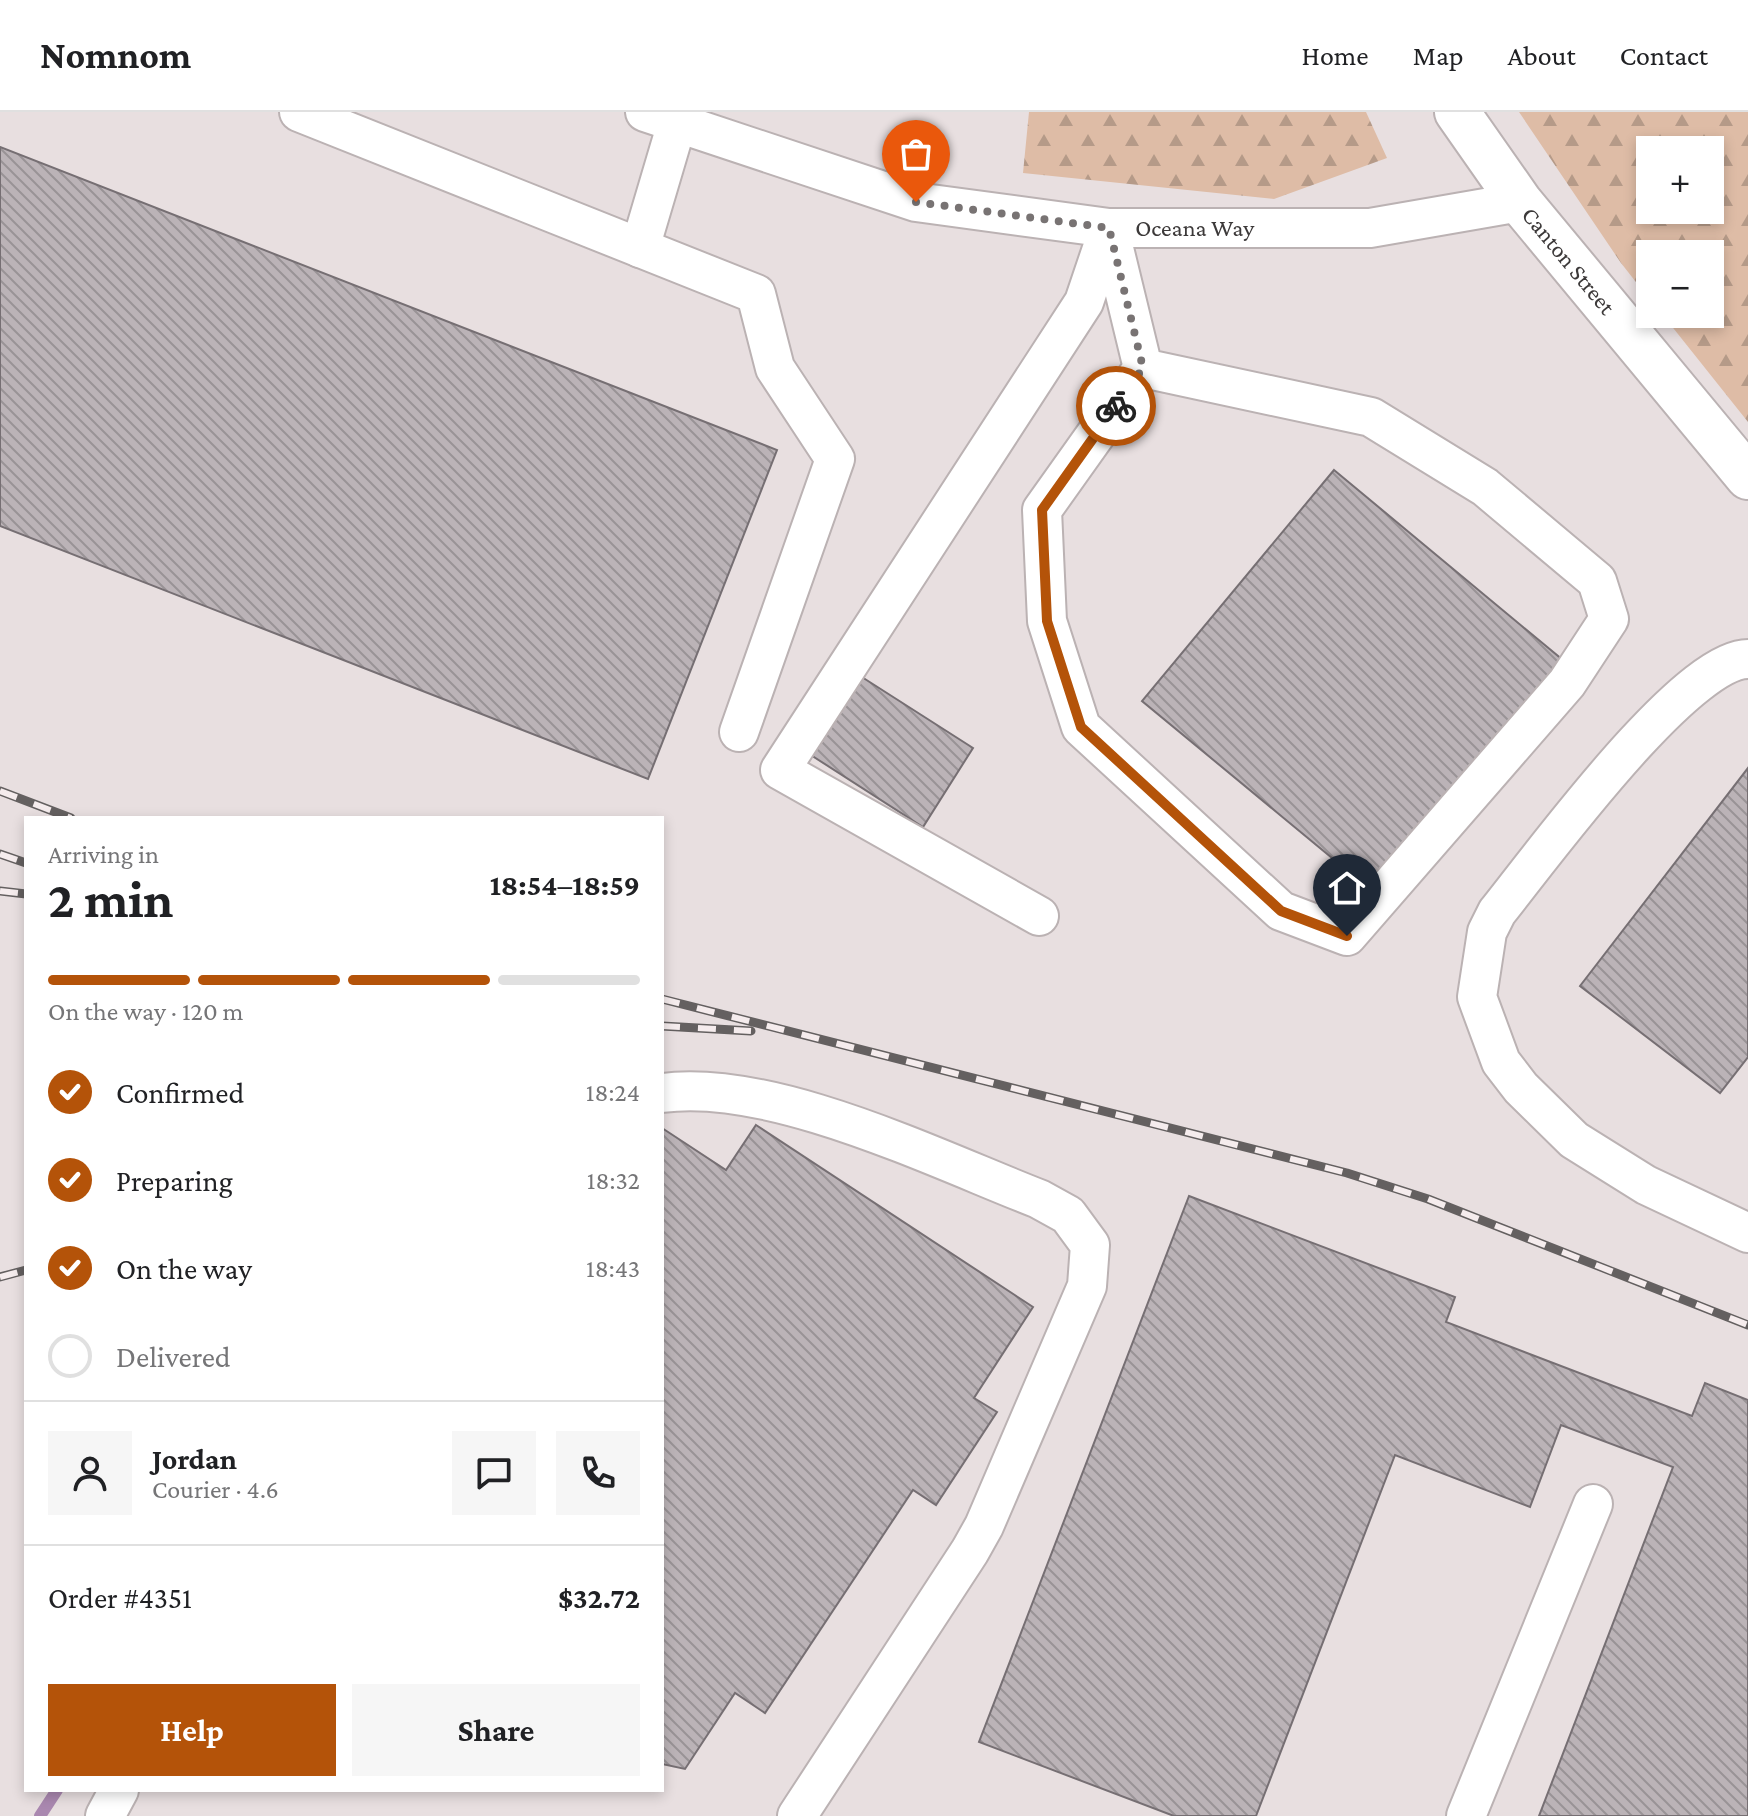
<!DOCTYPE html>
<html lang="en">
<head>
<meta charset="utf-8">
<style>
	body { margin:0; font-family:"Crimson Pro",serif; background:#f6f6f6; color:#202124; height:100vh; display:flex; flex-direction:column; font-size:30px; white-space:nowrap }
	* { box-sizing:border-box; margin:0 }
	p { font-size:26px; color:#757577 }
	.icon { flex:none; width:44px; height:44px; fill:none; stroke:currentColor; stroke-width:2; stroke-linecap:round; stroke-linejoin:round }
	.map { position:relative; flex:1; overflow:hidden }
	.side { position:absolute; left:24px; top:704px; width:640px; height:976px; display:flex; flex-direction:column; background:#fff; border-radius:0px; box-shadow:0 4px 12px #0003 }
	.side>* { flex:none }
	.buttons { position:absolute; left:1636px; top:24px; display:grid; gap:16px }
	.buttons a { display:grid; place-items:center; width:88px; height:88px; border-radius:0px; background:#fff; box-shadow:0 4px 12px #0003; font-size:40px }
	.pin { position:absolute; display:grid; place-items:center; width:68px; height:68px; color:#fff; margin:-82px -34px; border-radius:50% 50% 50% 0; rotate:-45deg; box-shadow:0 0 8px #0007 }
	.pin .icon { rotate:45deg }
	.courier { position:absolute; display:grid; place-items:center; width:80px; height:80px; margin:-40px; border:6px solid #b45309; border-radius:50%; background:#fff; color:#222; box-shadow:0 2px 10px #0007 }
	.summary em { font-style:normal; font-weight:700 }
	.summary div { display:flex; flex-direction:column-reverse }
	.summary { display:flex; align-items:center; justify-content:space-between; height:136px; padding:0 24px }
	h1 { font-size:52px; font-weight:700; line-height:60px }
	.bar { display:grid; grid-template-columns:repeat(4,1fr); gap:12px 8px; align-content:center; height:96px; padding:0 24px }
	.bar i { height:10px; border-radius:6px; background:#e0e0e0 }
	.bar .current { background:#b45309 }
	.bar p { grid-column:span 4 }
	.line { display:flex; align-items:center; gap:20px; padding:0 24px; border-top:2px solid #e0e0e0 }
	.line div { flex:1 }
	.round { display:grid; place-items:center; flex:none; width:84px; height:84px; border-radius:0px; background:#f6f6f6 }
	ol { padding:0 24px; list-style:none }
	li { display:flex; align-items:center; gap:24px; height:88px }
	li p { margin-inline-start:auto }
	li .icon { padding:8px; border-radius:50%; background:#b45309; color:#fff; stroke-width:4 }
	li:last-child { color:#757577 }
	li i { width:44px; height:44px; border:4px solid #e0e0e0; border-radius:50% }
	.action { display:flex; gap:16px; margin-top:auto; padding:16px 24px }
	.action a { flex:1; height:92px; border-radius:0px; background:#b45309; color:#fff; font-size:32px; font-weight:700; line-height:92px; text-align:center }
	.action a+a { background:#f6f6f6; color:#202124 }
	header { display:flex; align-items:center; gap:48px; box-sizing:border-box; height:112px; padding:0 40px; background:#fff; border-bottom:2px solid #e0e0e0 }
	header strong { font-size:38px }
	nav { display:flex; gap:44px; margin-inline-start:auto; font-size:28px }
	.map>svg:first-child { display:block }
	.forest { fill:url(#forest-firs); fill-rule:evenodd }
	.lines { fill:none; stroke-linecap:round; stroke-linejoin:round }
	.stream { stroke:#aa88b0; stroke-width:12 }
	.building { fill:url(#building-back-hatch); stroke:#766f73; stroke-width:2 }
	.minor-casing { stroke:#bbb2b3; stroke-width:42 }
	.major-casing { stroke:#bbb2b3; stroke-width:48 }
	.minor { stroke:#fff; stroke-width:38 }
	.major { stroke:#fff; stroke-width:44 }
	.rail-casing { stroke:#646060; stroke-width:9 }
	.rail { stroke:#f5eced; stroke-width:6; stroke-dasharray:18; stroke-linecap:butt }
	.done { stroke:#787373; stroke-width:8; stroke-dasharray:0 14.4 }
	.route { stroke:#b45309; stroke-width:10 }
	.labels { text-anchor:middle; stroke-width:8; stroke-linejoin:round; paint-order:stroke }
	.street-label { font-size:24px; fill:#3c3939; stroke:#f5eced }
</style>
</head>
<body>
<header>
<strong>Nomnom</strong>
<nav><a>Home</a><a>Map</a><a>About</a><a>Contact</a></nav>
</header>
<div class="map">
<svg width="1748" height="1704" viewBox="0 0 1748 1704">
	<defs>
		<pattern id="forest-firs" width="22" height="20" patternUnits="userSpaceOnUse" patternTransform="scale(2)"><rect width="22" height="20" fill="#debca6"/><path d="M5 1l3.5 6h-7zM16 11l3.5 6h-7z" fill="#b59a88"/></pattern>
		<pattern id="building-back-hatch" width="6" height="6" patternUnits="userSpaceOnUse" patternTransform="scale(2)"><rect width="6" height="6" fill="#bbb3b7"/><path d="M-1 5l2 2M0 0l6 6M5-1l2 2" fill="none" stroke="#999396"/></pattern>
	</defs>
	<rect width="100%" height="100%" fill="#e8dfe0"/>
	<!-- forest -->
	<path class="forest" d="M1029,0H1366L1387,46L1274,87L1023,61Z
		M1519,0H1748V310L1662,202H1710V142H1650V188L1621,151ZM1650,38H1710V98H1650Z"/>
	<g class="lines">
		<!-- stream -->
		<path class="stream" d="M40,1704L57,1678"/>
	</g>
	<!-- building -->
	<path class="building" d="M0,35L777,338L648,667L0,414Z
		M1334,358L1564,549L1372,779L1142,589Z
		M854,560L973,636L923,715L803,638Z
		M1748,656V945L1720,981L1580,874Z
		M756,1013L1033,1195L974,1286L997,1300L936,1393L913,1378L765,1601L735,1581L685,1657L662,1652V1016L726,1058Z
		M1189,1084L1455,1185L1446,1210L1692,1304L1705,1271L1748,1288V1704H1539L1673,1355L1561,1313L1530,1395L1395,1343L1256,1704H1174L979,1630Z"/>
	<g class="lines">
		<!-- minor casing -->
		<g class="minor-casing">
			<g id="minor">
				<path d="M299,0L756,182L775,256L835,347L739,620"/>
				<path id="s1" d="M645,0L916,90L1109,116H1370L1520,90"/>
				<path d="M1109,116L1143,256L1371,305L1485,375L1597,469L1609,507L1567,571L1347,824L1281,799L1081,615L1047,509L1042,398L1143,256"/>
				<path d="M640,136L677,11L672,0"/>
				<path d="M1748,547C1685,547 1539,748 1497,800L1487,820L1477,885L1501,950L1521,976L1574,1028L1646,1073L1748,1121"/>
				<path d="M1039,804L780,658L1084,190L1109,116"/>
				<path d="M662,981C772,966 936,1047 1039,1087L1068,1103L1090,1133L1087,1174L984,1414L970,1439L797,1704"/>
				<path d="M105,1704L119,1678"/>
				<path d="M1466,1704L1593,1392"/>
			</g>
		</g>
		<!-- major casing -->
		<g class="major-casing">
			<g id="major">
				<path id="s2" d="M1457,0L1520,90L1748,365"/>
			</g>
		</g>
		<!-- minor -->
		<use href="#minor" class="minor"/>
		<!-- major -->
		<use href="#major" class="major"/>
		<!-- rail casing -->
		<g class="rail-casing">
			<path id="rail" d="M0,679L71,706
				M0,742L26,751
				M0,779L26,782
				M662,887L1347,1061L1428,1087L1748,1213
				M662,914L751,919
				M0,1165L26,1158"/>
		</g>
		<!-- rail -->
		<use href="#rail" class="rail"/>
	</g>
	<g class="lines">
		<!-- done -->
		<path class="done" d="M916,90L1109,116L1143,256L1116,294"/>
		<!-- route -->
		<path class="route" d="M1116,294L1042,398L1047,509L1081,615L1281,799L1347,824"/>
	</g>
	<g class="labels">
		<!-- street labels -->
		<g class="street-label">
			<text dy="8" stroke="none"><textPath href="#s1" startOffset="566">Oceana Way</textPath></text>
			<text dy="8" stroke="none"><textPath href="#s2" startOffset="186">Canton Street</textPath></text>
		</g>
	</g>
</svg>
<div class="buttons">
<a>+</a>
<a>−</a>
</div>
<div class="pin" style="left:916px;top:90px;background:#ea580c"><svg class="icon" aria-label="bag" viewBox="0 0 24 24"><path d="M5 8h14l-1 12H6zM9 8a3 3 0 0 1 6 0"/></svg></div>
<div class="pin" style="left:1347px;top:824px;background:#1f2937"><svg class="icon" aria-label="home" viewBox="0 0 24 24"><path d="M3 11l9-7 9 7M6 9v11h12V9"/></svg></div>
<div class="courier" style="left:1116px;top:294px"><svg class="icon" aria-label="bike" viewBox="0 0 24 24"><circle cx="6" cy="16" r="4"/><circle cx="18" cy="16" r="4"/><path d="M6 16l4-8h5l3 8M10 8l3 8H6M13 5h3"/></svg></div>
<section class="side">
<div class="summary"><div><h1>2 min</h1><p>Arriving in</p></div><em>18:54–18:59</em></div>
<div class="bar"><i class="current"></i><i class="current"></i><i class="current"></i><i></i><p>On the way · 120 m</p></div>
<ol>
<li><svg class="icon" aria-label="check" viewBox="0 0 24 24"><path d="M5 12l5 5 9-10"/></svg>Confirmed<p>18:24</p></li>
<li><svg class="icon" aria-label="check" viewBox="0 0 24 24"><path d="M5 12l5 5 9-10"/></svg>Preparing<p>18:32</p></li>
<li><svg class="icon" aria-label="check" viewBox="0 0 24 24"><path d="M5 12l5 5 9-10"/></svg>On the way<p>18:43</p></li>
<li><i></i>Delivered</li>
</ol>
<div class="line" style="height:144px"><a class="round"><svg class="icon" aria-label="person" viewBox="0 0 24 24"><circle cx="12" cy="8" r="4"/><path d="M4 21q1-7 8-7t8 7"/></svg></a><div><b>Jordan</b><p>Courier · 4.6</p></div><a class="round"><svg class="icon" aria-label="chat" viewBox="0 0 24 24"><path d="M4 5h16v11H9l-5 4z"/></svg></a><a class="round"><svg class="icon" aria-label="phone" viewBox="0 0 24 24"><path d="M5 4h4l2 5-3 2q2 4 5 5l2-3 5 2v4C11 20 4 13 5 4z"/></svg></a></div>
<div class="line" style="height:104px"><div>Order #4351</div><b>$32.72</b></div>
<div class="action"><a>Help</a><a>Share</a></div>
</section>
</div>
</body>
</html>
